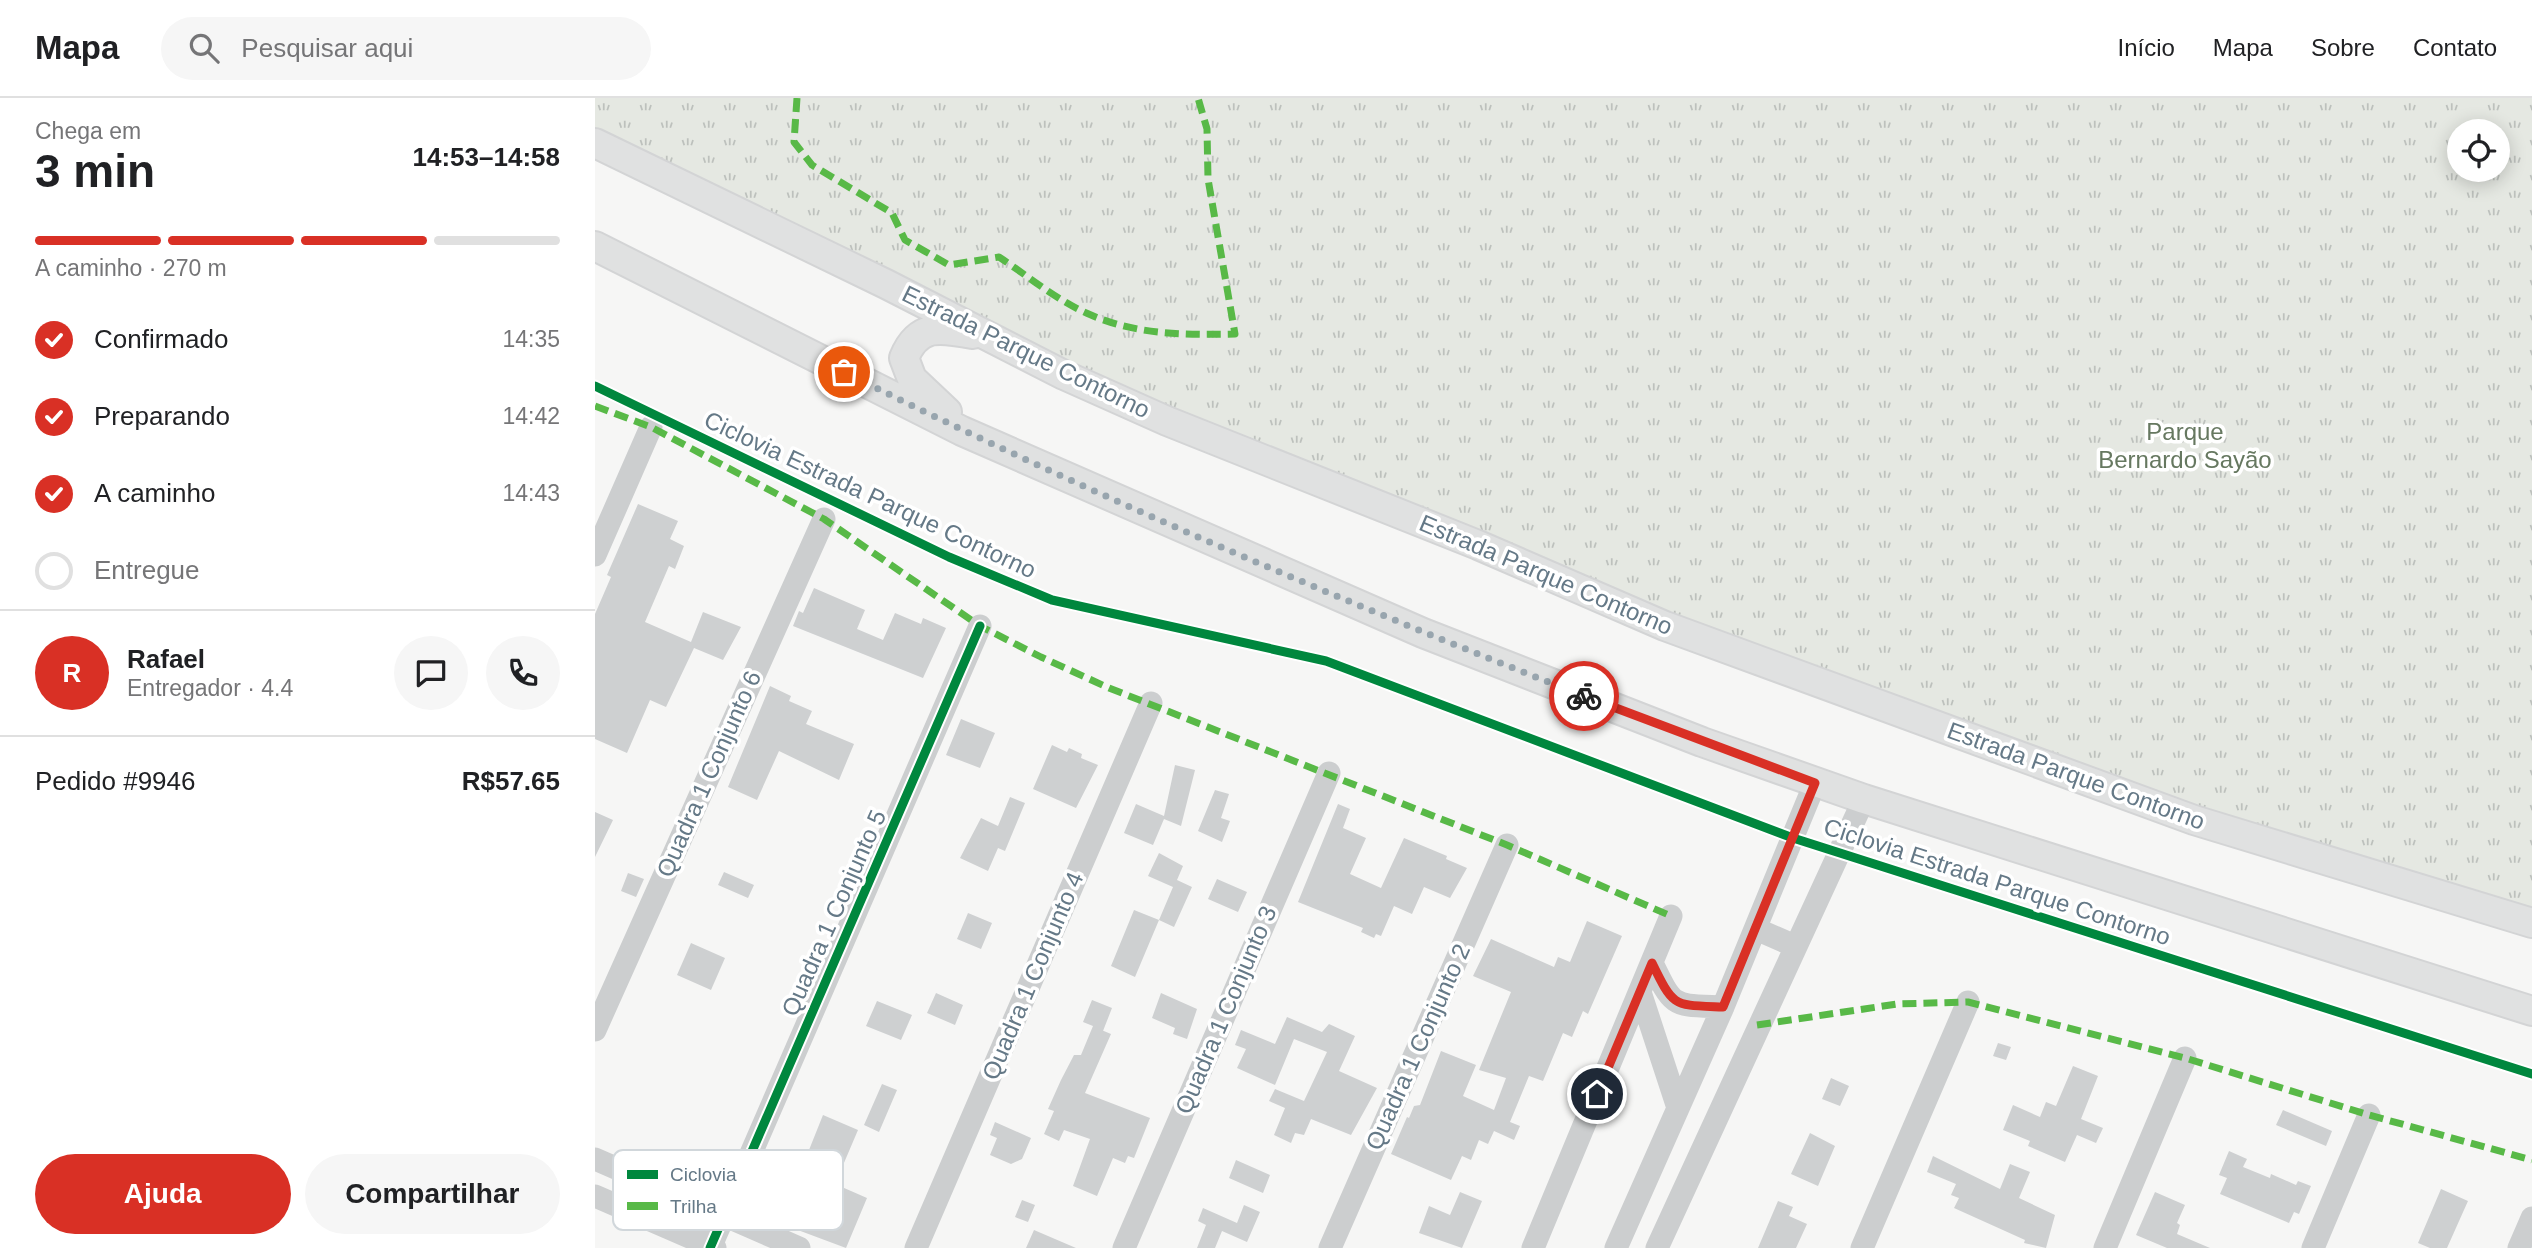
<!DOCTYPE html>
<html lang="pt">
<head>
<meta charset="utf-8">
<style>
	body { margin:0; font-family:Helvetica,sans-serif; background:#f6f6f6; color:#202124; height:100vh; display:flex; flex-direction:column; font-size:26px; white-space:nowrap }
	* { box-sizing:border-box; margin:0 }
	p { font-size:23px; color:#757577 }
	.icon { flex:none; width:38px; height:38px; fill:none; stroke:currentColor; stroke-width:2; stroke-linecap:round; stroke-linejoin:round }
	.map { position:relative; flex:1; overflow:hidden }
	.details { display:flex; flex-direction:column; background:#fff; width:595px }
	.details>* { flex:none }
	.controls { position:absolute; left:1852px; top:21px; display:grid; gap:14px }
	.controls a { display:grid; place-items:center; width:63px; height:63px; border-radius:50%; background:#fff; box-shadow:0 4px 18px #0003; font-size:35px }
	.pin { position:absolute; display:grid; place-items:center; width:60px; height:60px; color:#fff; margin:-30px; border:4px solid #fff; border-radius:50%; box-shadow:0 2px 7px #0007 }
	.courier { position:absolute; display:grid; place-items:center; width:70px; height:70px; margin:-35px; border:5px solid #d93025; border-radius:50%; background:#fff; color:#222; box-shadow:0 2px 9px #0007 }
	.overview em { font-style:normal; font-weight:700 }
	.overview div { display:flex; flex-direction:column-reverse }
	.overview { display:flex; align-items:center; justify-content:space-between; height:119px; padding:0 35px }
	h1 { font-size:46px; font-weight:700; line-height:52px }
	.bar { display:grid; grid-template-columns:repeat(4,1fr); gap:10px 7px; align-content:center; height:84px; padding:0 35px }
	.bar i { height:9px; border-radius:5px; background:#e0e0e0 }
	.bar .active { background:#d93025 }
	.bar p { grid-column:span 4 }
	.line { display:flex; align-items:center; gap:18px; padding:0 35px; border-top:2px solid #e0e0e0 }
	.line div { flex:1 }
	.round { display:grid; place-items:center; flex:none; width:74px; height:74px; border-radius:37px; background:#f6f6f6 }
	ol { padding:0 35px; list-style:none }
	li { display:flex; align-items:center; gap:21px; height:77px }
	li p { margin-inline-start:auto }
	li .icon { padding:7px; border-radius:50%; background:#d93025; color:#fff; stroke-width:4 }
	li:last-child { color:#757577 }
	li i { width:38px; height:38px; border:4px solid #e0e0e0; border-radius:50% }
	.primary-button { display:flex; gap:14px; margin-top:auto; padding:14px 35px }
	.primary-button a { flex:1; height:80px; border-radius:42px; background:#d93025; color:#fff; font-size:28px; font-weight:700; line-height:80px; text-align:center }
	.primary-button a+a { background:#f6f6f6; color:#202124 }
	header { display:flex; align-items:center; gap:42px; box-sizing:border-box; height:98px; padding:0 35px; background:#fff; border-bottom:2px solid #e0e0e0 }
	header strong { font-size:33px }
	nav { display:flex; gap:38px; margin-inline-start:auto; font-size:24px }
	.search { width:490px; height:63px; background:#f6f6f6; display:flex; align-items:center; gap:18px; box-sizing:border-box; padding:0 24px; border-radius:38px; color:#757577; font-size:26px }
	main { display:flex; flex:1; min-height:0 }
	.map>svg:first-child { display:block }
	.grass { fill:url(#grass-tufts); fill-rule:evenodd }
	.building { fill:#ced0d1 }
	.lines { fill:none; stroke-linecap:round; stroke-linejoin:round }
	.major-casing { stroke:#d3d4d5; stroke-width:32 }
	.minor { stroke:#cccecf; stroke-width:23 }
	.major { stroke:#e0e1e1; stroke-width:28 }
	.quiet { stroke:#58b947; stroke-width:7; stroke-dasharray:14 7; stroke-linecap:butt }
	.cycleway-casing { stroke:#fff; stroke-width:13 }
	.cycleway { stroke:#00873e; stroke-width:9 }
	.done { stroke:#98a5ae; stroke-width:7; stroke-dasharray:0 12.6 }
	.route { stroke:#d93025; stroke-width:9 }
	.labels { text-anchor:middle; stroke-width:7; stroke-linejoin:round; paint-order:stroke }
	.street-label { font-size:24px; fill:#657987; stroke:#fff }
	.park-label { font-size:24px; fill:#667860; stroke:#fff }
	.key { fill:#fff; stroke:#d1d7db; stroke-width:2 }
	.key-label { font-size:19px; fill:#657987 }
</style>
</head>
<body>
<header>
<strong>Mapa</strong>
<div class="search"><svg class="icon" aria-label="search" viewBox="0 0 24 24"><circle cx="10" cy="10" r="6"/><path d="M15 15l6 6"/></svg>Pesquisar aqui</div>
<nav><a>Início</a><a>Mapa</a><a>Sobre</a><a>Contato</a></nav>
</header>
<main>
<section class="details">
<div class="overview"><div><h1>3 min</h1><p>Chega em</p></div><em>14:53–14:58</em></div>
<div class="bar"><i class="active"></i><i class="active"></i><i class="active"></i><i></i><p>A caminho · 270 m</p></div>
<ol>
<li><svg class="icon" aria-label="check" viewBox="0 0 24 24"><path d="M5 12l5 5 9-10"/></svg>Confirmado<p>14:35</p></li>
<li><svg class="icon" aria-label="check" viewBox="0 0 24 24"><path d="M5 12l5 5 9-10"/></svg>Preparando<p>14:42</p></li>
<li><svg class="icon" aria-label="check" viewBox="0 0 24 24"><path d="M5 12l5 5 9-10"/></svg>A caminho<p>14:43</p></li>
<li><i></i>Entregue</li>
</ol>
<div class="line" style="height:126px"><b class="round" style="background:#d93025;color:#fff">R</b><div><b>Rafael</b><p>Entregador · 4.4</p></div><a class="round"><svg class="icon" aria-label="chat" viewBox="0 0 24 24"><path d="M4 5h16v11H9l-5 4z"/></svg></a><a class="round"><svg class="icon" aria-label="phone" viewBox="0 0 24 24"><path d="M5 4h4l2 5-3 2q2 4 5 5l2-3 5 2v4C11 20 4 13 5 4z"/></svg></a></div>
<div class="line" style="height:91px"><div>Pedido #9946</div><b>R$57.65</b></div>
<div class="primary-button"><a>Ajuda</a><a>Compartilhar</a></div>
</section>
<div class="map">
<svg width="1937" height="1150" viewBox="0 0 1937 1150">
	<defs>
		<pattern id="grass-tufts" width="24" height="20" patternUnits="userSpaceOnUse" patternTransform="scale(1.75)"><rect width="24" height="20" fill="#e5e8e2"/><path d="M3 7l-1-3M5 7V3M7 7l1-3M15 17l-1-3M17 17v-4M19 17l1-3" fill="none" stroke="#bdc1bd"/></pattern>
	</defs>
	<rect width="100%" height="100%" fill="#f6f6f5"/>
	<!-- grass -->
	<path class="grass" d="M0,0H1937V818L1309,625L646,352L0,46ZM1864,33H1902V72H1864Z"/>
	<!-- building -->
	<path class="building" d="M43,406L83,423L75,441L89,448L80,471L74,468L50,524L96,544L108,514L146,529L128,562L99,550L71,609L55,602L32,655L0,641V516L16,479L12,477Z
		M219,490L270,512L262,531L288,542L300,515L326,526L328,520L351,530L328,580L198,528L204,513L208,515Z
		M175,588L196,598L194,603L217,613L211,626L259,646L244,682L184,653L162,702L133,689Z
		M366,621L400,635L385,670L351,657Z
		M457,647L472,654L474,650L487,656L486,660L503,667L481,710L438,691Z
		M580,667L600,672L586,728L569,721L558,747L529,735L541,706L569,718Z
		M620,692L634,696L626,720L635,723L627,744L603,733Z
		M415,699L430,705L410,753L403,750L393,773L365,760L386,720L403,728Z
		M743,706L755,711L748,730L771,740L755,776L786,790L809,740L852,758L851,761L872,770L855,800L829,789L817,816L799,808L786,838L781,836L779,840L766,834L768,830L703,804Z
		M0,714L18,722L0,759Z
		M564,755L588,768L582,782L597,789L579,829L564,822L578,789L553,778Z
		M129,774L159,787L153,800L123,787Z
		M33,775L49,781L41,799L26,793Z
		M622,781L652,794L643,814L613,801Z
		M539,812L564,822L540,879L516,868Z
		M373,815L397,825L386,851L362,841Z
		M992,823L1027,838L993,916L988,913L977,939L968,935L948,983L934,978L915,1024L925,1028L919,1042L899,1033L893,1046L884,1042L876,1062L867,1058L856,1082L796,1056L812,1019L814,1020L819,1008L825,1007L846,953L881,967L868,998L899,1012L911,980L884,972L916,894L878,878L896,841L959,869L963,859L975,864Z
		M96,845L130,860L116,892L82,877Z
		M341,895L368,907L360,927L332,915Z
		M566,895L602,911L592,941L578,936L580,930L557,920Z
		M497,902L517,910L508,933L504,931L516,936L490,995L555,1020L539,1060L533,1058L530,1065L518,1060L502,1098L478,1088L495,1041L469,1032L464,1043L449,1036L459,1013L453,1011L466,982L479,957H486L498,928L488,924Z
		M282,903L317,917L306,942L271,928Z
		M692,919L727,934L734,926L760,938L744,973L782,990L756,1037L716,1021L709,1037L700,1035L696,1045L679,1037L690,1010L674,1003L680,991L709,1003L732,954L699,941L680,987L642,970L651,951L640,947L646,932L680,946Z
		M1403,945L1416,949L1411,962L1398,958Z
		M1478,968L1503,978L1486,1021L1508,1030L1501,1045L1482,1037L1470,1064L1433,1048L1435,1043L1408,1032L1418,1007L1445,1019L1451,1004L1461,1008Z
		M1236,980L1254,988L1245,1008L1227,1001Z
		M287,986L302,992L284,1034L269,1027Z
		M1688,1012L1737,1033L1731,1048L1681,1027Z
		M228,1017L263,1032L240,1086L272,1100L251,1150L176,1122L181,1110L185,1111L201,1070L206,1072Z
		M400,1024L436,1040L427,1061L416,1066L395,1057L402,1040L395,1037Z
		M1215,1035L1240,1048L1223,1088L1196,1076Z
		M1634,1053L1652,1061L1648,1069L1675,1080L1676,1076L1701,1087L1703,1083L1716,1088L1704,1116L1699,1114L1694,1125L1625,1096L1632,1080L1624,1077Z
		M1338,1058L1405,1091L1415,1066L1435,1074L1424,1100L1460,1117L1451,1150L1429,1145L1430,1142L1359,1110L1364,1100L1356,1097L1361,1086L1332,1074Z
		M641,1062L675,1077L668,1095L634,1080Z
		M1846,1091L1873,1103L1852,1150H1835L1823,1145Z
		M865,1094L887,1103L867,1150L824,1135L834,1108L855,1117Z
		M1560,1094L1590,1107L1582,1125L1585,1127L1582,1136L1615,1150H1572L1541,1137Z
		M427,1102L440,1107L433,1124L420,1119Z
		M1183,1103L1198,1109L1194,1118L1212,1126L1201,1150H1163Z
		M649,1107L665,1114L652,1144L627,1133L620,1150H602L611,1127L603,1123L608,1110L642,1125Z
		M439,1132L481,1150H431Z"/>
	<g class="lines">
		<!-- major casing -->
		<g class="major-casing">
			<path id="major" d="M0,45L291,186L469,277L572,323L883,447L1070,528L1599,722L1937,825
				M0,148L367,333L828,535L1107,644L1269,701L1937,913
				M352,314L317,281L309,260C323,225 346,230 378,236"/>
		</g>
		<!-- minor -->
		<path class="minor" d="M0,457L56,329
			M1161,831L1200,848
			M1057,865C1079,911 1078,907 1128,909
			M1045,894L1083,1010
			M0,932L229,421
			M0,1061L204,1150
			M0,1098L120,1150
			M115,1150L385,528
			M321,1150L556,605
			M529,1150L734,675
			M735,1150L912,747
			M938,1150L1076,818
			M1021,1150L1128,909L1220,685
			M1062,1150L1269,701
			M1267,1150L1373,904
			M1510,1150L1590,960
			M1718,1150L1774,1017
			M1924,1150L1937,1120"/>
		<!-- major -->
		<use href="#major" class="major"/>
		<!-- quiet -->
		<path class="quiet" d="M202,0L199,44L217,67L297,115L310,142L354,167L404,159C433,178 464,204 496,217C542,237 591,237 640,236L613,81L612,31L603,0
			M0,308L56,329L229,421L385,528L446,559L514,590L912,747L1076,818
			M1162,927L1302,906L1373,904L1590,960L1774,1017L1937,1062"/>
		<!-- cycleway casing -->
		<g class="cycleway-casing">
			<path id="cycleway" d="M0,288L354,459L457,502L731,563L1198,740L1937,976
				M115,1150L385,528"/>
		</g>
		<!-- cycleway -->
		<use href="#cycleway" class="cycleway"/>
	</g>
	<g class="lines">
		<!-- done -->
		<path class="done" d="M249,274C489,394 739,500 989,598"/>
		<!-- route -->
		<path class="route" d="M989,598L1220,685L1128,909C1078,907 1079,910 1057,865L1002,996"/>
	</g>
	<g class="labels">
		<!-- street labels -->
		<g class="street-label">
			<text transform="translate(431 254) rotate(26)" y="8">Estrada Parque Contorno</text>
			<text transform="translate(275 397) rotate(25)" y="8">Ciclovia Estrada Parque Contorno</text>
			<text transform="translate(951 477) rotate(23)" y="8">Estrada Parque Contorno</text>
			<text transform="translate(114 676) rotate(-66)" y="8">Quadra 1 Conjunto 6</text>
			<text transform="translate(1481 678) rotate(20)" y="8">Estrada Parque Contorno</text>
			<text transform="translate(1402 784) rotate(18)" y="8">Ciclovia Estrada Parque Contorno</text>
			<text transform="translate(239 815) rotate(-66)" y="8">Quadra 1 Conjunto 5</text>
			<text transform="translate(438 878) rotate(-67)" y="8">Quadra 1 Conjunto 4</text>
			<text transform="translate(631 912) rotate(-67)" y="8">Quadra 1 Conjunto 3</text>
			<text transform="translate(823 949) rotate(-66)" y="8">Quadra 1 Conjunto 2</text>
		</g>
		<!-- park labels -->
		<g class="park-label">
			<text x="1590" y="342">Parque<tspan x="1590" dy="28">Bernardo Sayão</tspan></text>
		</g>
	</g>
	<!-- legend -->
	<rect x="18" y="1052" width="230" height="80" rx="10" class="key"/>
	<rect x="32" y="1072" width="31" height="9" fill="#00873e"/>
	<rect x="32" y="1104" width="31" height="8" fill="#58b947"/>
	<g class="key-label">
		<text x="75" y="1083">Ciclovia</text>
		<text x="75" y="1115">Trilha</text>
	</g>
</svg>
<div class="controls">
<a><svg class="icon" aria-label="locate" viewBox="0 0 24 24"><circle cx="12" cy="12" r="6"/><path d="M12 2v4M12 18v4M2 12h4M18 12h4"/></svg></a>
</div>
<div class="pin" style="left:249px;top:274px;background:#ea580c"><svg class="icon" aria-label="bag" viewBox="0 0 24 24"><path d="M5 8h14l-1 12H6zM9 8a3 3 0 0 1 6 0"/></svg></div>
<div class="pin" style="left:1002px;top:996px;background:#1f2937"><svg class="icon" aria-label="home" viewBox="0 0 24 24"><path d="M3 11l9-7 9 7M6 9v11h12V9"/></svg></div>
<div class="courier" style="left:989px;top:598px"><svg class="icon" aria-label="bike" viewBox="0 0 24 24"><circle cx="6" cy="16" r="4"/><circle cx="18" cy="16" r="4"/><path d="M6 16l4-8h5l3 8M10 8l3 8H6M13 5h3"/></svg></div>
</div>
</main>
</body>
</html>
